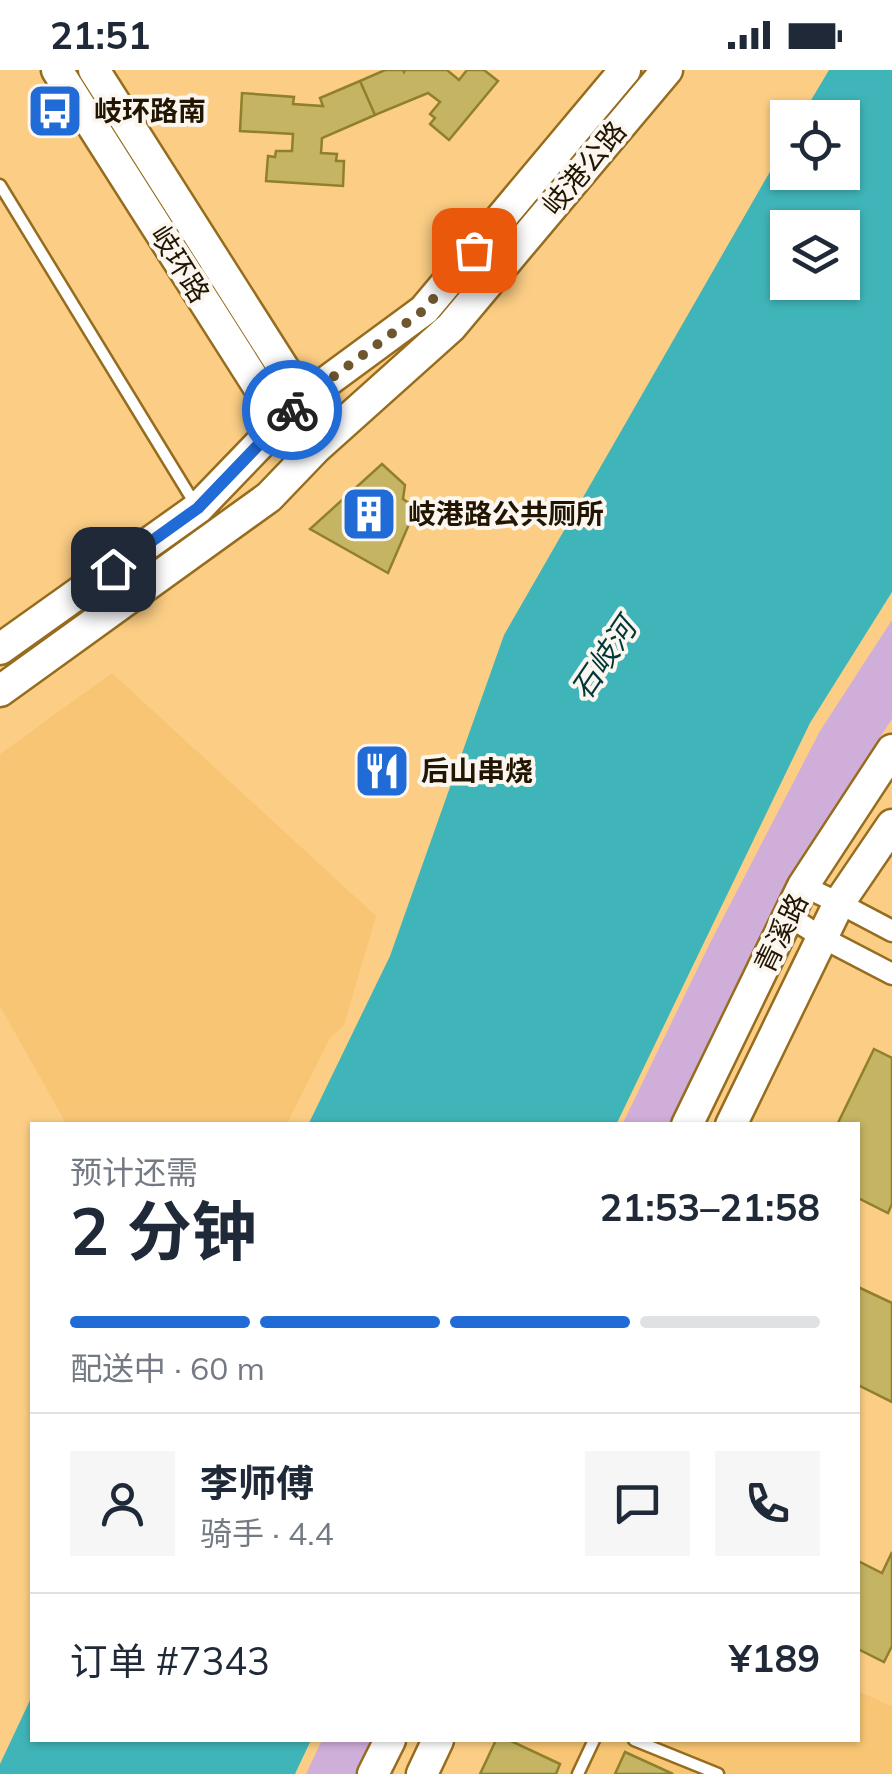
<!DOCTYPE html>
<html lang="zh">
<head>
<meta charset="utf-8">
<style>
	body { margin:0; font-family:Mulish,"Noto Sans SC",sans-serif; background:#f6f6f7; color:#1f2937; height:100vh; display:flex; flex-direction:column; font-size:38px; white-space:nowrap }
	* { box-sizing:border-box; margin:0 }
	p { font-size:32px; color:#747a83 }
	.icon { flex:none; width:55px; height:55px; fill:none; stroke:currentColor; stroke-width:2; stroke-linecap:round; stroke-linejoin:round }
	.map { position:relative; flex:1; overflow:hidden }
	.sheet { position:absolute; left:30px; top:1052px; width:830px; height:620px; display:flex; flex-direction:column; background:#fff; border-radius:0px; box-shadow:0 2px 8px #0004 }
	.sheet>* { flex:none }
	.tools { position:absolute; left:770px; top:30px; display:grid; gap:20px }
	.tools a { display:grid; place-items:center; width:90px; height:90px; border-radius:0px; background:#fff; box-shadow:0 2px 8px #0004; font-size:50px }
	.pin { position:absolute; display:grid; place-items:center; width:85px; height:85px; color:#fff; margin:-42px; border-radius:20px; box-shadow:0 5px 15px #0006 }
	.courier { position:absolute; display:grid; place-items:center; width:100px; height:100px; margin:-50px; border:8px solid #206bd6; border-radius:50%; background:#fff; color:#222; box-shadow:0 2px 12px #0007 }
	.overview em { font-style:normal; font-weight:700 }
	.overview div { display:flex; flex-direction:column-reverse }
	.overview { display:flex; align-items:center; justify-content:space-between; height:170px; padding:0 40px }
	h1 { font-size:65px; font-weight:700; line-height:75px }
	.bar { display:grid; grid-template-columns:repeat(4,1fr); gap:15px 10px; align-content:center; height:120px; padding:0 40px }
	.bar i { height:12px; border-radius:8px; background:#e0e1e3 }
	.bar .active { background:#206bd6 }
	.bar p { grid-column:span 4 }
	.line { display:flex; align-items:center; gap:25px; padding:0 40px; border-top:2px solid #e0e1e3 }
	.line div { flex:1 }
	.round { display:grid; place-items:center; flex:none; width:105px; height:105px; border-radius:0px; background:#f6f6f7 }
	.status { display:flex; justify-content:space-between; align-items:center; height:70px; padding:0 50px; background:#fff; direction:ltr }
	.status svg { height:28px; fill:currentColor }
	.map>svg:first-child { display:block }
	.built { fill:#f7c573 }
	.green { fill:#d0aeda }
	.water { fill:#40b5b9; fill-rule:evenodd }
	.building { fill:#c4b464; stroke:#90802b; stroke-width:2.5 }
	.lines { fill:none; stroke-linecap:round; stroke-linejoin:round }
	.lane-casing { stroke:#966d1f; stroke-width:15 }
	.street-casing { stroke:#966d1f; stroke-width:25 }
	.secondary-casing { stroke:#966d1f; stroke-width:35 }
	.lane { stroke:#fff; stroke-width:10 }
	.street { stroke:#fff; stroke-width:20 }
	.secondary { stroke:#fff; stroke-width:30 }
	.done { stroke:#6e562f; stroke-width:10; stroke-dasharray:0 18 }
	.route { stroke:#206bd6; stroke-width:12 }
	.labels { text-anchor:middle; stroke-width:8; stroke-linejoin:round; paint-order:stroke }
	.poi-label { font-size:28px; font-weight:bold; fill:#221501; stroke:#fbf7f0; text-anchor:start }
	.street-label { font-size:28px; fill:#221501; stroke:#fbf7f0 }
	.water-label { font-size:30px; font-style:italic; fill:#003739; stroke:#fbf7f0 }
</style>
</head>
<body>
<div class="status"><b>21:51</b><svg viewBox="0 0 49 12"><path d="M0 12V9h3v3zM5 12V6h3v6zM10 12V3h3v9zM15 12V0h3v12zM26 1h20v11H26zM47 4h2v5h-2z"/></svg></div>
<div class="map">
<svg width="892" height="1704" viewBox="0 0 892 1704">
	<rect width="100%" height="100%" fill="#fcce85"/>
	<!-- built -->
	<path class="built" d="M112,603L376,846L344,955L330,968L286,1055H67L0,936V684Z
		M858,1621L892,1636V1704H485L501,1670H858Z"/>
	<!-- green -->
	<path class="green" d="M892,550V649L854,707L758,875L672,1055H622L709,875L820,661Z
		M322,1670H372L355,1704H306Z"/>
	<!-- water -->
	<path class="water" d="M829,0H892V522L810,653L616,1055H308L390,886L504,565L787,72L788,102H842V48L801,47ZM788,158H842V212H788Z
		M32,1626V1670H311L295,1704H0V1694Z"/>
	<!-- building -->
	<path class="building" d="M385,0H403L404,2L405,0H447L459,10L467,0H484L498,11L449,70L430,54L435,48L430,44L440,32L428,23L375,45L360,11Z
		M360,11L375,45L322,68L321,83L337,84L336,91H344L343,116L266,111L268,86L275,87L276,81H292L293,64L240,61L242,23L294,27L293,34L323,36L320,28Z
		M382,394L405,415L403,429L413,436L410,452L388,503L310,459Z
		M874,979L892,988V1134L888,1143L858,1128V1055H837Z
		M858,1217L892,1233V1332L858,1315Z
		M892,1482V1576L884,1592L858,1579V1491L882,1503Z
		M496,1670H509L560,1694L556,1704H480Z
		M625,1682L673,1704H615Z"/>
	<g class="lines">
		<!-- lane casing -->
		<g class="lane-casing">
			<path id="lane" d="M0,115L195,434
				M634,1670L718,1704
				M578,1704L594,1670"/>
		</g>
		<!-- street casing -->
		<g class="street-casing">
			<path id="street" d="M803,816L839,833L892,861
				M789,846L821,867L892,904"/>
		</g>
		<!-- secondary casing -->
		<g class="secondary-casing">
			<path id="secondary" d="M57,0L281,352L297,364
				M94,0L303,329L308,346
				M0,579L198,438L303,329L424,240L625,0
				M0,621L269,427L316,378L451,257L667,0
				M687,1055L803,816L892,680
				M731,1055L839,833L892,755
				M373,1704L390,1670
				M422,1704L438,1670"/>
		</g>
		<!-- lane -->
		<use href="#lane" class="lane"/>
		<!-- street -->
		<use href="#street" class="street"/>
		<!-- secondary -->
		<use href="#secondary" class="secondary"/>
	</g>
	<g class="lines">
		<!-- done -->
		<path class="done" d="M292,340L303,329L424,240L474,180"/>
		<!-- route -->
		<path class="route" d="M113,499L198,438L292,340"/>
	</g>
	<!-- icons -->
	<defs>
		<g id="bus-square" transform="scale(2.875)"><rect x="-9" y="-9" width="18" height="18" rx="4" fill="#206bd6" stroke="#fbf7f0"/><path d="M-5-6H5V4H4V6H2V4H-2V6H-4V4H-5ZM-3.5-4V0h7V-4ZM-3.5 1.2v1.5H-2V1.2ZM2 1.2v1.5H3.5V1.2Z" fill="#fff"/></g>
		<g id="building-square" transform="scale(2.875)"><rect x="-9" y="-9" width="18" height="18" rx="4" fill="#206bd6" stroke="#fbf7f0"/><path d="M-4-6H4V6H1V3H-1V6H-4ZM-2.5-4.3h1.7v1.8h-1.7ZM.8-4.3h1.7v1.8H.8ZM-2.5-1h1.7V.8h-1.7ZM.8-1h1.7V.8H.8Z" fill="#fff"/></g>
		<g id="restaurant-square" transform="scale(2.875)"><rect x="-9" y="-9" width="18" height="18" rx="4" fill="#206bd6" stroke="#fbf7f0"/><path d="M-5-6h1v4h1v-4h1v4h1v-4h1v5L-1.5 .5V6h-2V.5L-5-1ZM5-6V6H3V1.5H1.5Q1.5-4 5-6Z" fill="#fff"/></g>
	</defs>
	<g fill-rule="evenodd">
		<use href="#bus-square" x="55" y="41"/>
		<use href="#building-square" x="369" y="444"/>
		<use href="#restaurant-square" x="382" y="701"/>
	</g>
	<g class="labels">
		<!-- poi labels -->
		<g class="poi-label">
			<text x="94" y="51">岐环路南</text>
			<text x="408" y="454">岐港路公共厕所</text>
			<text x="421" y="711">后山串烧</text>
		</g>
		<!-- street labels -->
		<g class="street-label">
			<text transform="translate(584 98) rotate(-50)" y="10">岐港公路</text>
			<text transform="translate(180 194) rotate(58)" y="10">岐环路</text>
			<text transform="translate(781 863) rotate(-64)" y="10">青溪路</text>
		</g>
		<!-- water labels -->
		<g class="water-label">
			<text transform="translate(604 589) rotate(-56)" y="10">石岐河</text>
		</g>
	</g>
</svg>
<div class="tools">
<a><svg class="icon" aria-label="locate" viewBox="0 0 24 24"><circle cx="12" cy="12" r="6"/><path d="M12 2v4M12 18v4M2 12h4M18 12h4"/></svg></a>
<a><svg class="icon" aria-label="layers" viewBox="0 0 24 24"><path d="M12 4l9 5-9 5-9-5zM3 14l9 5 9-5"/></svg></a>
</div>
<div class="pin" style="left:474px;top:180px;background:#ea580c"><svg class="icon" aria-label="bag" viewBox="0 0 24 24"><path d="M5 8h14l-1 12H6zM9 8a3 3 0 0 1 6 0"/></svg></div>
<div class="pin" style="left:113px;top:499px;background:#1f2937"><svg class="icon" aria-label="home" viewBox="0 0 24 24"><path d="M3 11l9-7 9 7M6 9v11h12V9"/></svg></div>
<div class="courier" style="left:292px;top:340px"><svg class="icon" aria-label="bike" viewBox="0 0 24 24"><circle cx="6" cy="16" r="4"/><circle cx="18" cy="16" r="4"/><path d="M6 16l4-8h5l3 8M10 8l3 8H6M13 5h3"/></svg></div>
<section class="sheet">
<div class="overview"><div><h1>2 分钟</h1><p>预计还需</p></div><em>21:53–21:58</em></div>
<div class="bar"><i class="active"></i><i class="active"></i><i class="active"></i><i></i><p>配送中 · 60 m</p></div>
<div class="line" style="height:180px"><a class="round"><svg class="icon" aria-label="person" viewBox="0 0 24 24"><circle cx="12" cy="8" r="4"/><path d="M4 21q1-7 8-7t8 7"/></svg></a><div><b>李师傅</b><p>骑手 · 4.4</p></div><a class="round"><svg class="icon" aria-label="chat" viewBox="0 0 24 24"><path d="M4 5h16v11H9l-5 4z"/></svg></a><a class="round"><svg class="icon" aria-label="phone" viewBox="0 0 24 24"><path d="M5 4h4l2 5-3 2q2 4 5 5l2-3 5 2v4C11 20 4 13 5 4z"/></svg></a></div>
<div class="line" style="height:130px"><div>订单 #7343</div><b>¥189</b></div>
</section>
</div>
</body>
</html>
